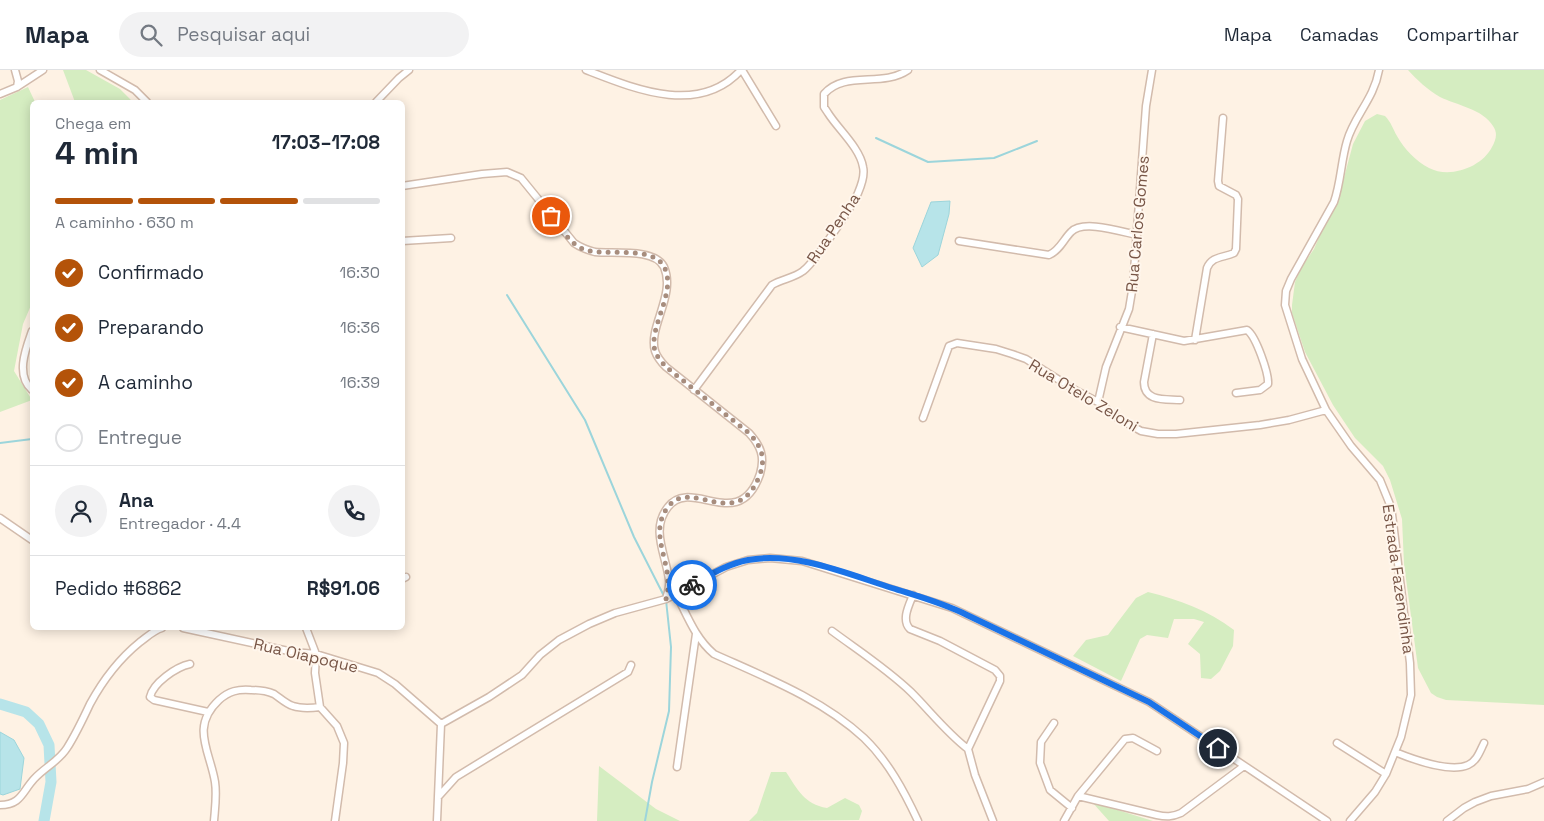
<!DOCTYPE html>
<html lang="pt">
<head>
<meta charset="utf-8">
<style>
	body { margin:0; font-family:"Space Grotesk",sans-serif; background:#f2f2f3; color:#1f2937; height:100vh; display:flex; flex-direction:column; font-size:19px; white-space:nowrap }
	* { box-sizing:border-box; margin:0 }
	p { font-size:16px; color:#747a83 }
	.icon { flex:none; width:28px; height:28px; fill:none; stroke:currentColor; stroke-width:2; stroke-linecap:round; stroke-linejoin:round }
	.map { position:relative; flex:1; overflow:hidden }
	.side { position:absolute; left:30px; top:30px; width:375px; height:530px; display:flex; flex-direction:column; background:#fff; border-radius:8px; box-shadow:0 2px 12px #0003 }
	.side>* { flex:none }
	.pin { position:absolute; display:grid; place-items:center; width:42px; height:42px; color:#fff; margin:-21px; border:2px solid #fff; border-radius:50%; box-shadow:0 1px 5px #0007 }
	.courier { position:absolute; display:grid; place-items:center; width:50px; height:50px; margin:-25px; border:4px solid #1a73e8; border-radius:50%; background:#fff; color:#222; box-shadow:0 1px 6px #0007 }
	.summary em { font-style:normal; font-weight:700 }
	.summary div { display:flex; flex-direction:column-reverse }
	.summary { display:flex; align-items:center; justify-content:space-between; height:85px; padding:0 25px }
	h1 { font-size:32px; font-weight:700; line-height:38px }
	.bar { display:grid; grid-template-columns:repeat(4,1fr); gap:8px 5px; align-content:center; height:60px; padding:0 25px }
	.bar i { height:6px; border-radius:4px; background:#e0e1e3 }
	.bar .active { background:#b45309 }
	.bar p { grid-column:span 4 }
	.line { display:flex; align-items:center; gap:12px; padding:0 25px; border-top:1px solid #e0e1e3 }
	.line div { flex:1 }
	.round { display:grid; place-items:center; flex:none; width:52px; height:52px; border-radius:26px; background:#f2f2f3 }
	ol { padding:0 25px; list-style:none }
	li { display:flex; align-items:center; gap:15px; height:55px }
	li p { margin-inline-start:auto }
	li .icon { padding:5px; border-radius:50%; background:#b45309; color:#fff; stroke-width:4 }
	li:last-child { color:#747a83 }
	li i { width:28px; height:28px; border:2px solid #e0e1e3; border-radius:50% }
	header { display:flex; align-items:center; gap:30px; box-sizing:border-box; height:70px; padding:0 25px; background:#fff; border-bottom:1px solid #e0e1e3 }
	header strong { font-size:24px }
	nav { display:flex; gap:28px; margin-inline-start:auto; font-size:18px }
	.search { width:350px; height:45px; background:#f2f2f3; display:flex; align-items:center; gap:12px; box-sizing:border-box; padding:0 18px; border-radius:28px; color:#747a83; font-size:19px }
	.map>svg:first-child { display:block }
	.green { fill:#d5edc1 }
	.water { fill:#b7e4e9; stroke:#9cd5db }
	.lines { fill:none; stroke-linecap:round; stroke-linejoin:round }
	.stream { stroke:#9cd5db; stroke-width:2 }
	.river { stroke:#b7e4e9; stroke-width:11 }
	.minor-casing { stroke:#d2bbac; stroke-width:9 }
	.minor { stroke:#fff; stroke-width:6 }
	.done { stroke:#a78d7e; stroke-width:5; stroke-dasharray:0 9 }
	.route { stroke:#1a73e8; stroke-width:6 }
	.labels { text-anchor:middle; stroke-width:4; stroke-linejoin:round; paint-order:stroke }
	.street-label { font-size:16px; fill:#785647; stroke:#fff6ec }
</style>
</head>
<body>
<header>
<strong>Mapa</strong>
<div class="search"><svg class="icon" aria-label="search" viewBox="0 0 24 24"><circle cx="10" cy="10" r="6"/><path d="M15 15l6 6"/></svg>Pesquisar aqui</div>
<nav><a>Mapa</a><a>Camadas</a><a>Compartilhar</a></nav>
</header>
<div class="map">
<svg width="1544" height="751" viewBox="0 0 1544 751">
	<rect width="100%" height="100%" fill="#fef2e4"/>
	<!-- green -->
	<path class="green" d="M63,0H86L120,19L133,32H75Z
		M1408,0H1544V635L1446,630L1437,627L1431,623L1418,598L1404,494L1402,449L1390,410L1383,396L1355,368L1333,335L1305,282L1292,243V235L1295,212L1301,198L1314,179L1326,151L1338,130L1353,74L1365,51L1377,44L1385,46C1391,52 1393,59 1397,66C1404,79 1416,91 1429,98C1450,109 1482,97 1492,77C1496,70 1498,63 1493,56C1483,39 1456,35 1440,27C1428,20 1417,10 1408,0Z
		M28,17L35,32H32V233L23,254L14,301L32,330L0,342V30Z
		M1148,522C1179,530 1208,540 1234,560L1233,576L1220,601L1211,609L1201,608L1200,584L1188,574L1204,552L1194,549H1174L1168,568L1147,565L1140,569L1121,611L1073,586L1086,570L1108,565L1136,528Z
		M599,696L656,739L680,751H597Z
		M771,702H786C798,720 804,734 827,738L845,728L859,735L862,741L859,750L749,751L757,743Z
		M1092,732L1153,751H1109Z"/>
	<!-- water -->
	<path class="water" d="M950,131L949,144L938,185L922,197L913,178L931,132Z
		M0,662L14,670L24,688L20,719L3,725L0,724Z"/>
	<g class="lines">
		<!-- stream -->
		<path class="stream" d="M876,68L928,92L994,88L1037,71
			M507,225L585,350L634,467L664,526
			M0,373L32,369
			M645,751L652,712L669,641L671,577L666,530"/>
		<!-- river -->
		<path class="river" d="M0,634L26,642L39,654L49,675L51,712L44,751"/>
		<!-- minor casing -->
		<g class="minor-casing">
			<path id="minor" d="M15,0L18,11L17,17
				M100,0L135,20L147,32
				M586,0C635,19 699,46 741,0
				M742,0L776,56
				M0,24L17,17L43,0
				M376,32L399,8L409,0
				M402,116L482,104L507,102L521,108L574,173C580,177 587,180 595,182C613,184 655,178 664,197C676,225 648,257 655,281C657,287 661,292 666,297L749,363C761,376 765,387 760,404C739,465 691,406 668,437C650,459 666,485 669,510C670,516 668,522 666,529
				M402,171L451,168
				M959,171L1049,185C1060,180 1063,170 1071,162C1083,149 1122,162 1137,165
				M1120,257L1184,271L1247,260C1256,266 1269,304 1268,314L1260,320L1236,323
				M32,261C26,278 15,305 32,320
				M1153,264L1144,312C1144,332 1165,329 1180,330
				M1195,270L1207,198C1212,186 1223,188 1234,183L1236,179L1238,129L1236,125L1219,116L1218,111L1223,48
				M694,320L772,215C782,209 794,208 803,201C814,193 852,137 858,123C861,116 865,105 863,97C860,78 838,59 828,43L824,37V24C845,0 882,18 908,0
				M1098,332L1106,297L1129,239L1133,215L1146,36L1152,0
				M923,348L949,276L957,273L996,279L1012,284L1026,289L1075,320L1098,332L1116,347L1141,361L1158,364H1176L1260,355L1289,350L1326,340
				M0,448L32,470
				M402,509L406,507
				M676,524C687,545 695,568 714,584C765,607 822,629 864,668C888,691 904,721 918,751
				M913,525C909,535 901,550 910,559L940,571L995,600L1000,606V611L968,679
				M183,558L293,582L316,584L378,603L395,614L441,654
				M306,558L316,584L315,603L320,637L337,656L344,673L343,693L335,751
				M832,561C859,581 887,599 911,622C930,641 947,663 968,679
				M190,594C176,597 153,613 150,627L154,630L208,642
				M1054,653L1041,672L1040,693L1050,720L1072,738
				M441,654L489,627L522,605L540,585L559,570L589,554L615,543L666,529L726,497L748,490L770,488L802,491L952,538L1149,632L1327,751
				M1337,673L1386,704
				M968,679L975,705L993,751
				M1395,682C1412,689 1450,703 1468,695C1477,691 1480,681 1484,673
				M677,697L696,564
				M1078,726L1157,745C1166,747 1172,747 1181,743L1244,696
				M438,727L456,707L628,602L631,595
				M0,735C21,735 22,722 34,709C45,697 59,691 67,678C76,664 83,649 90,634C103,610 119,589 140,572C147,567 154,560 162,558
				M214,751C215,738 217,725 215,712C210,681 190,657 219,630C229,621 238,619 251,620C259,620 267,621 274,624C280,628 286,634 293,636C302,639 312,638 320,637
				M437,751L441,654
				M1064,751L1078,726L1125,669L1133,668L1157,681
				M1350,751L1375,722L1386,704L1401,667L1411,625L1410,593L1393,452L1391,437L1380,410L1351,376L1326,340L1302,289L1285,235L1286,221L1291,209L1334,132C1341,112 1341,91 1347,71C1354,46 1374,29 1379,0
				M1447,751L1464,738L1475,732L1491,726L1528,719L1544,712"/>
		</g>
		<!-- minor -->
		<use href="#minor" class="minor"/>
	</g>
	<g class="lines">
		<!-- done -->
		<path class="done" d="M551,146C560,157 569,173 583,179C604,187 650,175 663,195C679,220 648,256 655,281C657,287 662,292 666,297L749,363C761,376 766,387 760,404C738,465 691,406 668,437C646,465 676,496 666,529L692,515"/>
		<!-- route -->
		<path class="route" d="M692,515C710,505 727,494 748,490C794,481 848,504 892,518C917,526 943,533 967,545L1149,632L1218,678"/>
	</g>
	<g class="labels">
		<!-- street labels -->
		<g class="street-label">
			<text transform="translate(1137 154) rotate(-85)" y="6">Rua Carlos Gomes</text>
			<text transform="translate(833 158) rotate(-56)" y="6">Rua Penha</text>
			<text transform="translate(1084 325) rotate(31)" y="6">Rua Otelo Zeloni</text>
			<text transform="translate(1399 509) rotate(82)" y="6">Estrada Fazendinha</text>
			<text transform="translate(306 585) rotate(13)" y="6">Rua Oiapoque</text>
		</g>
	</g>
</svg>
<div class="pin" style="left:551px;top:146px;background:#ea580c"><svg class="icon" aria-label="bag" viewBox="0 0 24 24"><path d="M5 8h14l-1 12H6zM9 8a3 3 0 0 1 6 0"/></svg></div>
<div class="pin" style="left:1218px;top:678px;background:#1f2937"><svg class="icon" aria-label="home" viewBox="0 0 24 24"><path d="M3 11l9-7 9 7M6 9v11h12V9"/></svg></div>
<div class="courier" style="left:692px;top:515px"><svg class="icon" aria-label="bike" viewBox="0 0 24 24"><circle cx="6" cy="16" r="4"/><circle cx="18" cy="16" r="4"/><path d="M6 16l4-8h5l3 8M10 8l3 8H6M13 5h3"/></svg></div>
<section class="side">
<div class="summary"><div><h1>4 min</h1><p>Chega em</p></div><em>17:03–17:08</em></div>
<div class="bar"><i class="active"></i><i class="active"></i><i class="active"></i><i></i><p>A caminho · 630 m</p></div>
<ol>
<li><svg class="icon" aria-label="check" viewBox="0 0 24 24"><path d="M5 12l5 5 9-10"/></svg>Confirmado<p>16:30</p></li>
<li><svg class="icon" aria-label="check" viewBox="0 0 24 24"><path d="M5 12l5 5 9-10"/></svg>Preparando<p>16:36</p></li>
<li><svg class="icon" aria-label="check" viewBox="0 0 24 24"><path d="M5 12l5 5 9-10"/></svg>A caminho<p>16:39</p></li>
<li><i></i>Entregue</li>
</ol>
<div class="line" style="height:90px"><a class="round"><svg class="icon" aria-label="person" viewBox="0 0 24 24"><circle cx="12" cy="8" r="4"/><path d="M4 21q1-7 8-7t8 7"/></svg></a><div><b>Ana</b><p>Entregador · 4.4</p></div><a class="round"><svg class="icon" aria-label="phone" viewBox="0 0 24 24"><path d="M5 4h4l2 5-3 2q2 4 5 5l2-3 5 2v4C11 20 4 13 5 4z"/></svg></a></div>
<div class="line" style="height:65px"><div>Pedido #6862</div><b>R$91.06</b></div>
</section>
</div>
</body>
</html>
